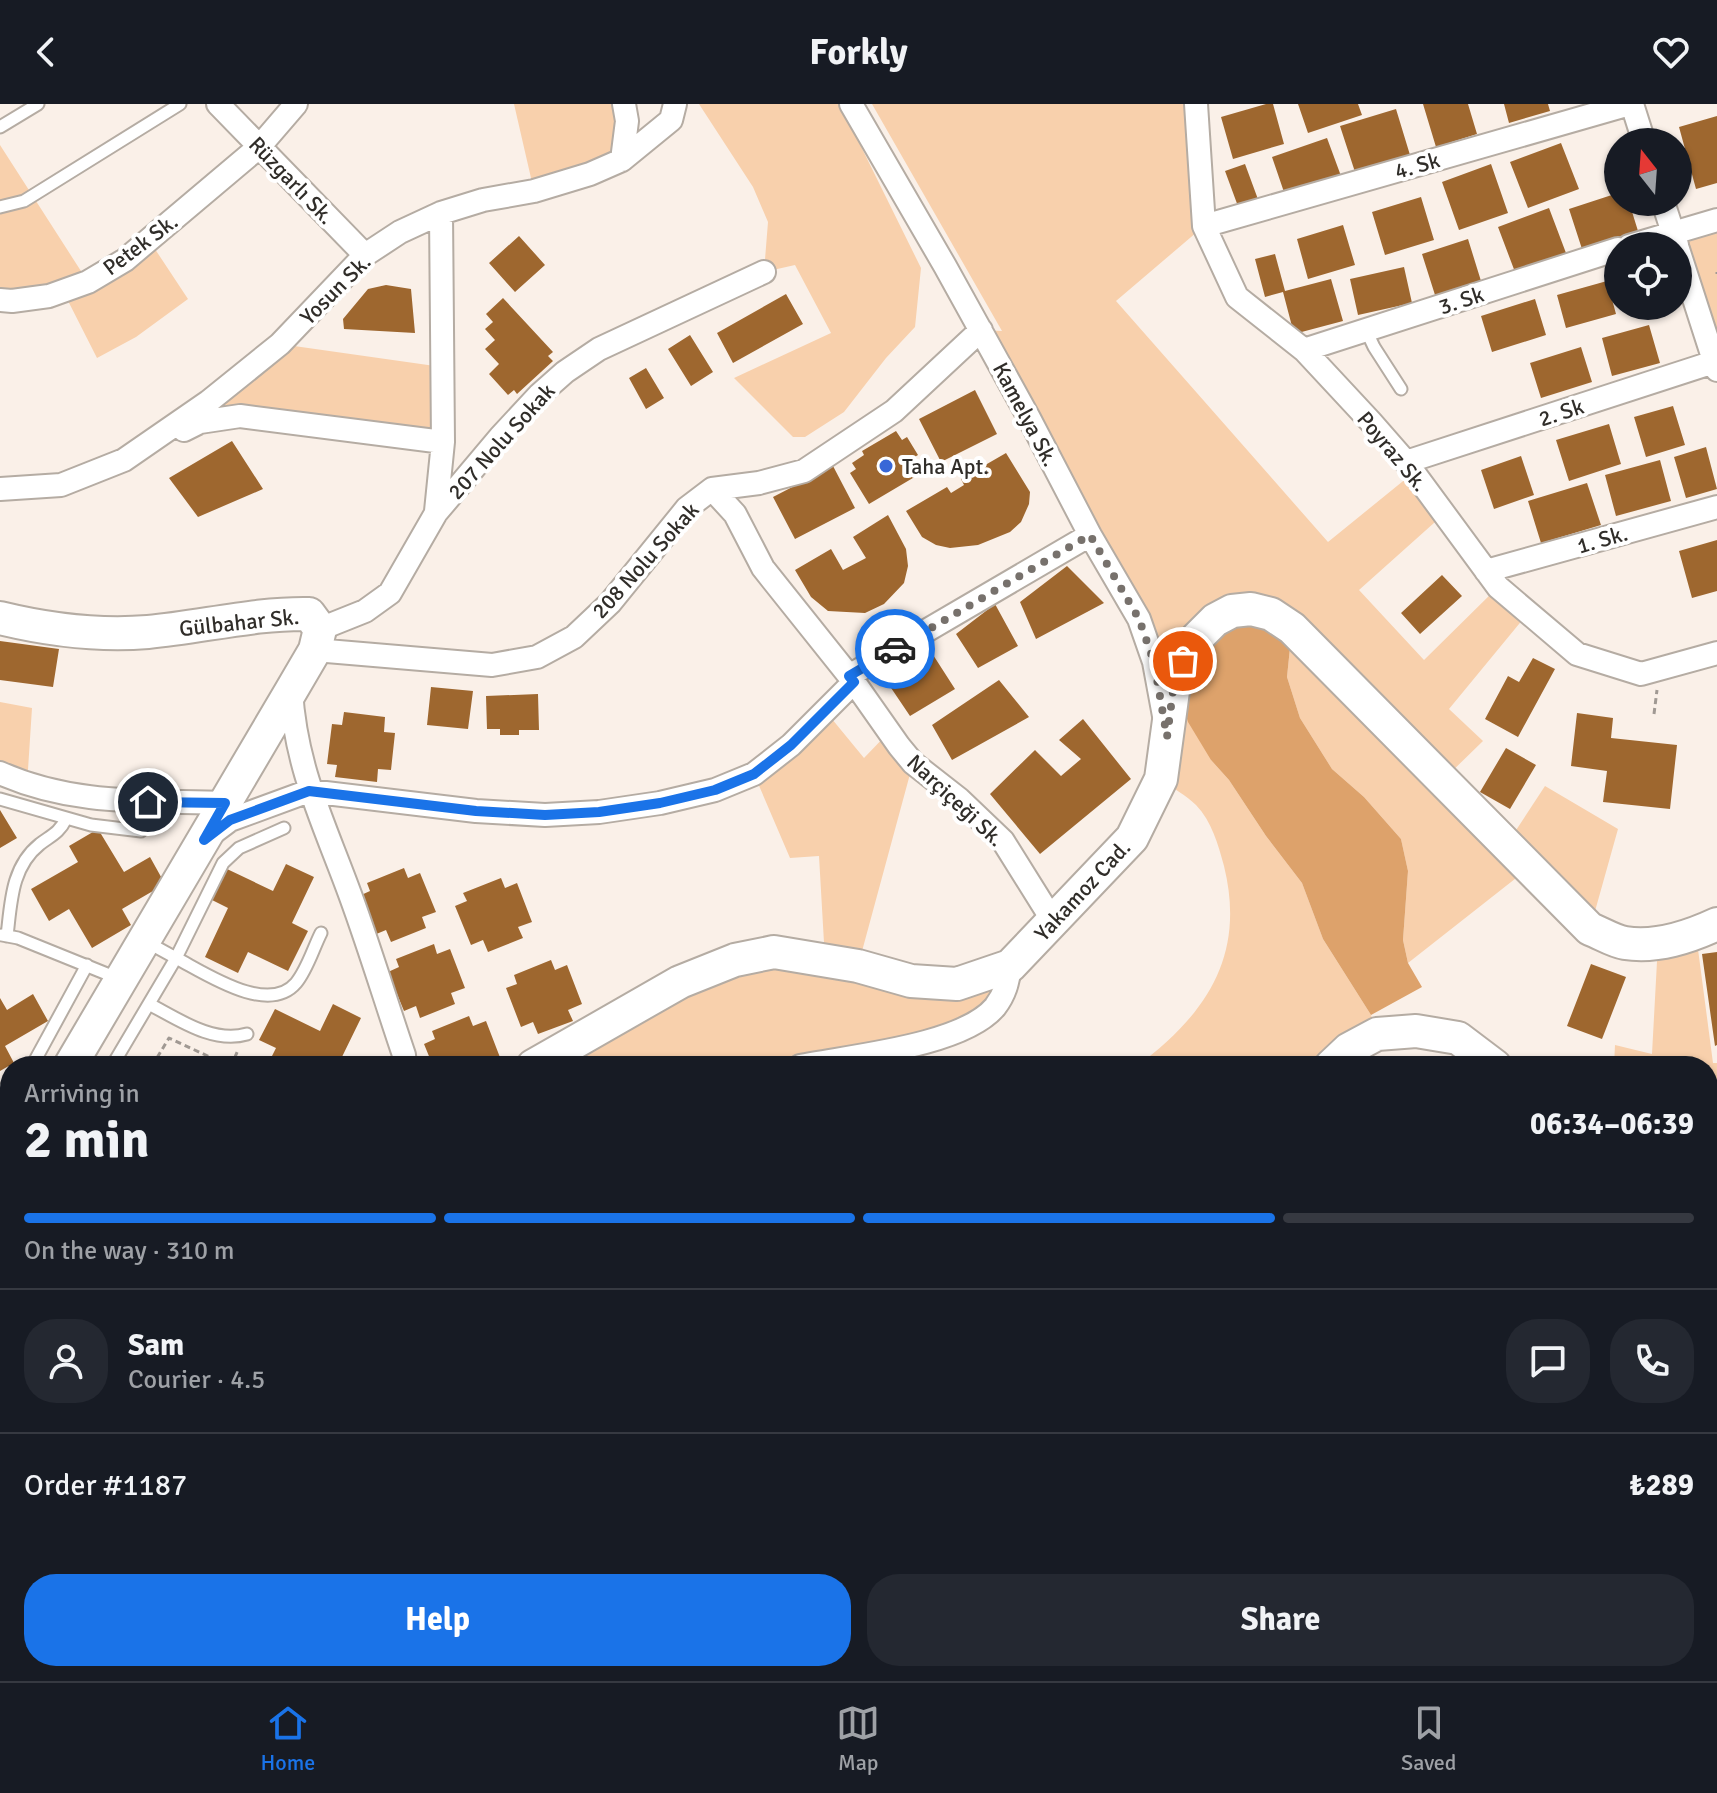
<!DOCTYPE html>
<html lang="en">
<head>
<meta charset="utf-8">
<style>
	body { margin:0; font-family:Signika,sans-serif; background:#242831; color:#f1f3f6; height:100vh; display:flex; flex-direction:column; font-size:30px; white-space:nowrap }
	* { box-sizing:border-box; margin:0 }
	p { font-size:26px; color:#9ea1a6 }
	.icon { flex:none; width:44px; height:44px; fill:none; stroke:currentColor; stroke-width:2; stroke-linecap:round; stroke-linejoin:round }
	.map { position:relative; flex:1; overflow:hidden }
	.side { position:absolute; left:0px; top:952px; width:1718px; height:626px; display:flex; flex-direction:column; background:#171b24; border-radius:32px 32px 0 0; box-shadow:0 2px 6px #0004 }
	.side>* { flex:none }
	.needle { width:52px; rotate:343deg }
	.fabs { position:absolute; left:1604px; top:24px; display:grid; gap:16px }
	.fabs a { display:grid; place-items:center; width:88px; height:88px; border-radius:50%; background:#171b24; box-shadow:0 2px 6px #0004; font-size:40px }
	.pin { position:absolute; display:grid; place-items:center; width:68px; height:68px; color:#fff; margin:-34px; border:4px solid #fff; border-radius:50%; box-shadow:0 2px 8px #0007 }
	.courier { position:absolute; display:grid; place-items:center; width:80px; height:80px; margin:-40px; border:6px solid #1a73e8; border-radius:50%; background:#fff; color:#222; box-shadow:0 2px 10px #0007 }
	.overview em { font-style:normal; font-weight:700 }
	.overview div { display:flex; flex-direction:column-reverse }
	.overview { display:flex; align-items:center; justify-content:space-between; height:136px; padding:0 24px }
	h1 { font-size:52px; font-weight:700; line-height:60px }
	.bar { display:grid; grid-template-columns:repeat(4,1fr); gap:12px 8px; align-content:center; height:96px; padding:0 24px }
	.bar i { height:10px; border-radius:6px; background:#363941 }
	.bar .selected { background:#1a73e8 }
	.bar p { grid-column:span 4 }
	.line { display:flex; align-items:center; gap:20px; padding:0 24px; border-top:2px solid #363941 }
	.line div { flex:1 }
	.round { display:grid; place-items:center; flex:none; width:84px; height:84px; border-radius:32px; background:#242831 }
	.action { display:flex; gap:16px; margin-top:auto; padding:16px 24px }
	.action a { flex:1; height:92px; border-radius:32px; background:#1a73e8; color:#fff; font-size:32px; font-weight:700; line-height:92px; text-align:center }
	.action a+a { background:#242831; color:#f1f3f6 }
	header { display:flex; justify-content:space-between; align-items:center; height:104px; padding:0 24px; background:#171b24; font-size:36px; font-weight:700 }
	.tabs { display:flex; justify-content:space-around; align-items:center; height:112px; border-top:2px solid #363941; background:#171b24; font-size:22px; color:#9ea1a6 }
	.tabs a { display:grid; justify-items:center; gap:4px }
	.tabs .selected { color:#1a73e8 }
	.map>svg:first-child { display:block }
	.green { fill:#f8d0ac }
	.forest { fill:#dda26b }
	.water { fill:#cbd9f4 }
	.building { fill:#9e672f }
	.lines { fill:none; stroke-linecap:round; stroke-linejoin:round }
	.lane-casing { stroke:#b5aca3; stroke-width:15 }
	.street-casing { stroke:#b5aca3; stroke-width:26 }
	.secondary-casing { stroke:#b5aca3; stroke-width:36 }
	.path { stroke:#a09993; stroke-width:3; stroke-dasharray:6 4; stroke-linecap:butt }
	.lane { stroke:#fff; stroke-width:11 }
	.street { stroke:#fff; stroke-width:22 }
	.secondary { stroke:#fff; stroke-width:32 }
	.done { stroke:#77716c; stroke-width:8; stroke-dasharray:0 14.4 }
	.route { stroke:#1a73e8; stroke-width:10 }
	.poi-dot { fill:#3867d7; stroke:#fff; stroke-width:3 }
	.labels { text-anchor:middle; stroke-width:8; stroke-linejoin:round; paint-order:stroke }
	.street-label { font-size:22px; fill:#302d29; stroke:#fff }
	.poi-label { font-size:22px; fill:#302d29; stroke:#fff; text-anchor:start }
</style>
</head>
<body>
<header><svg class="icon" aria-label="back" viewBox="0 0 24 24"><path d="M15 5l-7 7 7 7"/></svg>Forkly<svg class="icon" aria-label="heart" viewBox="0 0 24 24"><path d="M12 20l-8-8c-3-5 5-10 8-4 3-6 11-1 8 4z"/></svg></header>
<div class="map">
<svg width="1717" height="1577" viewBox="0 0 1717 1577">
	<rect width="100%" height="100%" fill="#faf0e8"/>
	<!-- green -->
	<path class="green" d="M514,0H624L622,56L534,87Z
		M699,0H840L921,164L915,223L886,254L844,308L805,333H793L734,274L831,229L795,161L764,168L768,118L753,83Z
		M872,0H1196L1204,122L1116,197L1328,438L1413,369L1444,410L1359,486L1424,556L1498,483L1528,509L1449,605L1483,637L1443,676L1507,740L1545,682L1618,725L1590,825L1529,764L1408,859L1403,836L1408,767L1401,735L1364,693L1332,665L1300,614L1287,573L1292,524L1211,656L1229,676L1266,732L1302,779L1323,835L1371,911L1377,930L1331,962H1137C1207,910 1246,851 1224,762C1218,740 1212,718 1196,701C1186,691 1172,684 1161,675L1154,558L981,226L1002,227Z
		M0,41L88,178L149,136L188,195L136,233L97,254L63,187L0,196Z
		M1717,116V257L1678,142Z
		M280,240L442,263L443,338L200,318Z
		M0,598L32,604L27,681L0,669Z
		M827,609L864,654L889,628L913,659L858,862L911,877L1010,862L994,904L856,952L880,962H533L680,878L825,856L819,752L790,754L754,670Z
		M1696,830L1713,959H1717V1050L1708,1054V962H1614L1615,941L1652,950L1658,839Z
		M0,1064L10,1067V1457L0,1455Z"/>
	<!-- forest -->
	<path class="forest" d="M1215,516L1292,524L1287,573L1300,614L1332,665L1364,693L1401,735L1408,767L1403,836L1408,859L1422,883L1371,911L1323,835L1302,779L1266,732L1229,676L1211,656L1188,618L1176,576Z"/>
	<!-- water -->
	<path class="water" d="M1717,1119V1577H0V1538L10,1536V1568H1708V1121Z"/>
	<!-- building -->
	<path class="building" d="M1266,0H1273L1284,40L1233,55L1221,13Z
		M1298,0H1358L1362,11L1308,29Z
		M1423,0H1468L1477,30L1436,43Z
		M1504,0H1548L1550,7L1509,19Z
		M1396,5L1410,51L1355,68L1340,22Z
		M1717,12V79L1696,85L1679,23Z
		M1327,34L1341,72L1285,91L1272,53Z
		M1561,39L1579,85L1528,104L1510,58Z
		M1245,60L1259,98L1239,105L1225,67Z
		M1491,60L1508,109L1459,126L1442,78Z
		M1618,89V98H1629L1638,127L1582,145L1569,105Z
		M1421,93L1434,136L1385,151L1372,108Z
		M1549,104L1566,149L1515,168L1498,123Z
		M1343,121L1355,161L1308,175L1297,135Z
		M519,132L545,161L515,188L489,159Z
		M1468,135L1481,177L1435,191L1422,150Z
		M1275,150L1285,187L1331,175L1343,217L1294,230L1283,188L1265,193L1255,155Z
		M1404,163L1412,199L1358,211L1350,175Z
		M1607,177L1616,210L1566,224L1557,191Z
		M386,181L411,185L415,229L344,225L343,215L368,185Z
		M786,190L803,220L733,259L717,229Z
		M503,194L553,248L548,252L553,257L517,290L514,286L508,291L489,270L499,260L485,245L495,236L485,225L493,218L486,210Z
		M1535,195L1546,231L1492,248L1481,212Z
		M1649,221L1660,259L1612,272L1602,234Z
		M690,231L713,268L691,282L668,245Z
		M1581,243L1592,278L1541,294L1530,259Z
		M646,264L664,294L646,305L629,274Z
		M975,286L997,330L941,358L919,315Z
		M1673,302L1685,341L1646,353L1634,313Z
		M1609,320L1621,360L1569,377L1556,336Z
		M896,327L902,336L907,333L918,351L913,354L923,368L869,400L850,369L856,365L852,359L864,351L862,347Z
		M232,337L263,385L198,413L169,374Z
		M1706,343L1717,385L1686,394L1674,353Z
		M1006,349L1030,388L1029,400L1021,418L1010,428L978,441L950,444L936,441L922,433L906,407L947,383L951,389L964,381L961,375Z
		M1521,352L1534,391L1494,405L1481,366Z
		M1660,356L1671,397L1616,412L1605,371Z
		M833,362L855,404L795,435L773,393Z
		M1587,379L1601,421L1541,439L1528,397Z
		M888,411L906,445L908,462L904,479L884,500L865,509L828,507L811,493L795,466L831,445L843,466L866,454L853,433Z
		M1717,436V487L1692,494L1679,447Z
		M1067,462L1104,499L1036,535L1020,498Z
		M1442,471L1462,492L1420,530L1401,509Z
		M995,500L1018,542L978,564L956,530Z
		M0,537L59,545L53,583L0,576Z
		M928,543L955,585L910,612L883,572Z
		M1533,554L1555,565L1518,633L1485,615L1508,572L1519,578Z
		M999,576L1029,613L952,656L932,621Z
		M431,583L473,587L468,625L427,621Z
		M538,590L539,626H519V631H500V625H487L486,592Z
		M344,608L385,613L384,628L395,629L391,666L378,665L377,678L335,673L337,661L327,660L332,620L342,621Z
		M1577,609L1613,614L1611,634L1677,641L1670,705L1603,698L1607,667L1571,662Z
		M1083,615L1131,675L1040,750L990,690L1035,646L1061,672L1081,655L1059,636Z
		M1506,644L1536,661L1510,705L1480,688Z
		M0,706L17,734L0,744Z
		M98,725L124,768L150,753L165,780L122,805L131,821L92,844L69,805L49,817L31,785L78,758L69,742Z
		M286,760L314,773L292,819L308,827L288,867L248,848L238,869L205,853L228,804L212,796L227,765L273,787Z
		M404,764L408,774L420,769L436,808L422,813L426,824L391,838L386,826L374,831L359,792L370,787L367,779Z
		M501,774L505,784L517,779L532,818L518,823L523,834L488,848L483,836L471,841L455,802L467,797L463,789Z
		M434,840L437,850L450,845L465,884L451,889L455,900L420,914L416,902L404,907L388,868L399,863L396,855Z
		M1717,848V941L1715,942L1702,850Z
		M551,856L555,866L567,861L582,900L568,906L573,917L538,930L533,918L521,923L506,884L517,880L514,871Z
		M1591,860L1626,873L1602,935L1567,922Z
		M33,890L48,917L5,942L14,959L0,967V894L7,906Z
		M333,900L361,914L339,959L346,962H267L276,944L259,936L275,905L320,927Z
		M469,912L473,922L486,917L501,956L487,962H433L424,940L435,935L432,927Z"/>
	<g class="lines">
		<!-- lane casing -->
		<g class="lane-casing">
			<path id="lane" d="M0,23L38,0
				M0,103L24,97L180,0
				M1366,226L1374,243L1401,285
				M0,695L91,721L141,727
				M284,724L239,744L223,759L176,854C205,869 268,912 296,879C307,866 313,845 321,829
				M2,831L18,834L117,874
				M7,832C11,799 11,763 40,740C52,731 59,729 66,715
				M149,900C178,915 213,940 247,930
				M32,962L87,861
				M112,962L176,854L145,837
				M0,987L10,982"/>
		</g>
		<!-- street casing -->
		<g class="street-casing">
			<path id="street" d="M218,0L365,151
				M851,0L945,162L1029,314L1090,431L1139,515L1154,558L1164,612
				M1196,0L1204,122L1237,193L1304,246L1371,318L1406,358L1498,483L1577,550L1641,570L1717,549
				M1632,0L1644,38
				M622,56L627,17L624,0
				M1663,98L1677,141
				M1204,122L1630,0
				M1629,142L1717,116
				M1678,145L1717,266
				M0,196L12,197L49,192L88,178L125,156L259,43L296,0
				M1304,246L1618,145
				M184,326L200,318L240,312L443,338
				M1406,358L1717,257
				M0,385L61,381L124,356L208,298L280,240L365,151L400,128L441,109L483,96L534,87L590,70L622,56L671,16L675,0
				M436,407L443,338L441,109
				M1486,467L1717,403
				M320,525L365,507L390,489L436,409L500,333L539,291L565,268L599,245L764,168
				M315,546L492,561L537,553L574,533L610,499L687,404L712,385L759,379L804,367L894,307L981,226
				M849,572L1090,431
				M854,578L899,642L913,659L959,695L1003,737L1053,817
				M291,587C296,666 325,721 351,793C370,845 386,898 404,951L405,962
				M0,669C74,702 147,696 225,699
				M210,731L230,716L309,687L476,707L545,711L599,708L660,699L715,686L754,670L791,641L854,578L763,464L735,410L712,385
				M800,962C850,952 962,942 995,903C1005,890 1008,878 1010,862"/>
		</g>
		<!-- secondary casing -->
		<g class="secondary-casing">
			<path id="secondary" d="M0,514C49,526 97,532 148,528C202,523 255,509 309,510L320,525L315,546L291,587L70,962
				M533,962L680,878L735,856L774,848L858,862L911,877L957,880L1010,862L1132,734L1161,675L1173,587L1183,557L1196,535L1215,516L1232,507L1251,505L1271,510L1292,524L1590,825C1601,829 1613,837 1625,839C1657,844 1689,833 1717,820
				M1331,962L1349,945L1377,930L1416,927L1458,934L1495,962
				M0,1015H10
				M1708,1054L1717,1050
				M0,1064L10,1067
				M0,1455L10,1457"/>
		</g>
		<!-- path -->
		<path class="path" d="M1717,168V170
			M1654,610L1657,586
			M152,962L169,934L212,954
			M175,962L235,953L238,946"/>
		<!-- lane -->
		<use href="#lane" class="lane"/>
		<!-- street -->
		<use href="#street" class="street"/>
		<!-- secondary -->
		<use href="#secondary" class="secondary"/>
	</g>
	<g class="lines">
		<!-- done -->
		<path class="done" d="M895,545L1090,431L1139,515L1154,558L1167,633L1173,587L1183,557"/>
		<!-- route -->
		<path class="route" d="M148,698L225,699L204,736L230,716L309,687L476,707L545,711L599,708L660,699L715,686L754,670L791,641L854,578L849,572L895,545"/>
	</g>
	<!-- markers -->
	<circle class="poi-dot" cx="886" cy="362" r="8"/>
	<g class="labels">
		<!-- street labels -->
		<g class="street-label">
			<text transform="translate(1417 61) rotate(-16)" y="8">4. Sk</text>
			<text transform="translate(292 76) rotate(46)" y="8">Rüzgarlı Sk.</text>
			<text transform="translate(140 140) rotate(-37)" y="8">Petek Sk.</text>
			<text transform="translate(335 185) rotate(-45)" y="8">Yosun Sk.</text>
			<text transform="translate(1461 196) rotate(-18)" y="8">3. Sk</text>
			<text transform="translate(1561 308) rotate(-18)" y="8">2. Sk</text>
			<text transform="translate(1026 310) rotate(62)" y="8">Kamelya Sk.</text>
			<text transform="translate(501 337) rotate(-48)" y="8">207 Nolu Sokak</text>
			<text transform="translate(1393 347) rotate(50)" y="8">Poyraz Sk.</text>
			<text transform="translate(1602 435) rotate(-16)" y="8">1. Sk.</text>
			<text transform="translate(645 456) rotate(-48)" y="8">208 Nolu Sokak</text>
			<text transform="translate(239 518) rotate(-6)" y="8">Gülbahar Sk.</text>
			<text transform="translate(956 696) rotate(43)" y="8">Narçiçeği Sk.</text>
			<text transform="translate(1082 786) rotate(-47)" y="8">Yakamoz Cad.</text>
		</g>
		<!-- poi labels -->
		<g class="poi-label">
			<text x="902" y="370">Taha Apt.</text>
		</g>
	</g>
</svg>
<div class="fabs">
<a><svg class="needle" viewBox="-14 -14 28 28"><path d="M0-13l5 13h-10z" fill="#e53935"/><path d="M0 13l5-13h-10z" fill="#9ea1a6"/></svg></a>
<a><svg class="icon" aria-label="locate" viewBox="0 0 24 24"><circle cx="12" cy="12" r="6"/><path d="M12 2v4M12 18v4M2 12h4M18 12h4"/></svg></a>
</div>
<div class="pin" style="left:1183px;top:557px;background:#ea580c"><svg class="icon" aria-label="bag" viewBox="0 0 24 24"><path d="M5 8h14l-1 12H6zM9 8a3 3 0 0 1 6 0"/></svg></div>
<div class="pin" style="left:148px;top:698px;background:#1f2937"><svg class="icon" aria-label="home" viewBox="0 0 24 24"><path d="M3 11l9-7 9 7M6 9v11h12V9"/></svg></div>
<div class="courier" style="left:895px;top:545px"><svg class="icon" aria-label="car" viewBox="0 0 24 24"><path d="M5 17H2v-5l4-1 3-4h7l3 4 3 1v5h-3M9 17h6M6 11h13"/><circle cx="7" cy="17" r="2"/><circle cx="17" cy="17" r="2"/></svg></div>
<section class="side">
<div class="overview"><div><h1>2 min</h1><p>Arriving in</p></div><em>06:34–06:39</em></div>
<div class="bar"><i class="selected"></i><i class="selected"></i><i class="selected"></i><i></i><p>On the way · 310 m</p></div>
<div class="line" style="height:144px"><a class="round"><svg class="icon" aria-label="person" viewBox="0 0 24 24"><circle cx="12" cy="8" r="4"/><path d="M4 21q1-7 8-7t8 7"/></svg></a><div><b>Sam</b><p>Courier · 4.5</p></div><a class="round"><svg class="icon" aria-label="chat" viewBox="0 0 24 24"><path d="M4 5h16v11H9l-5 4z"/></svg></a><a class="round"><svg class="icon" aria-label="phone" viewBox="0 0 24 24"><path d="M5 4h4l2 5-3 2q2 4 5 5l2-3 5 2v4C11 20 4 13 5 4z"/></svg></a></div>
<div class="line" style="height:104px"><div>Order #1187</div><b>₺289</b></div>
<div class="action"><a>Help</a><a>Share</a></div>
</section>
</div>
<nav class="tabs">
<a class="selected"><svg class="icon" aria-label="home" viewBox="0 0 24 24"><path d="M3 11l9-7 9 7M6 9v11h12V9"/></svg>Home</a>
<a><svg class="icon" aria-label="map" viewBox="0 0 24 24"><path d="M3 6l6-2 6 2 6-2v14l-6 2-6-2-6 2zM9 4v14M15 6v14"/></svg>Map</a>
<a><svg class="icon" aria-label="saved" viewBox="0 0 24 24"><path d="M7 4h10v16l-5-4-5 4z"/></svg>Saved</a>
</nav>
</body>
</html>
